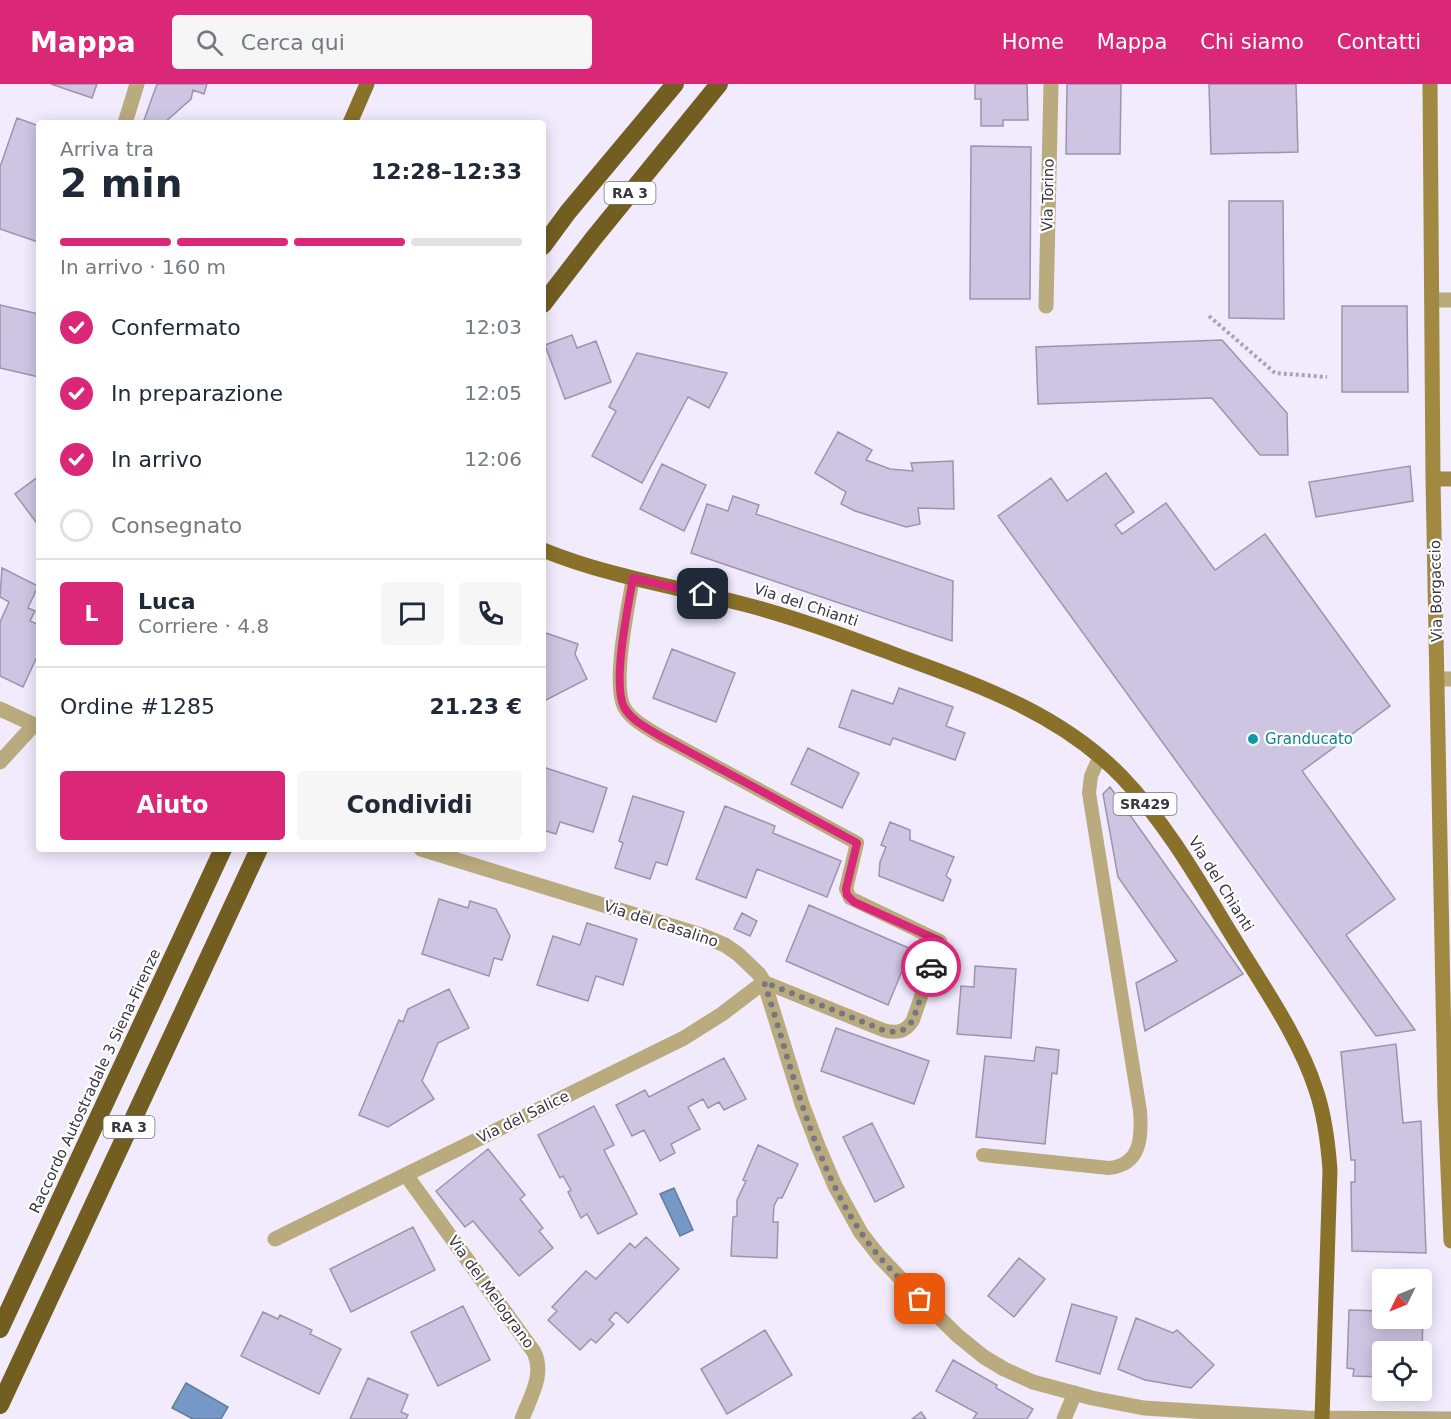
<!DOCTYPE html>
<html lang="it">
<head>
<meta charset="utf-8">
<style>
	body { margin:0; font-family:"DejaVu Sans",sans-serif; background:#f6f6f7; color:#1f2937; height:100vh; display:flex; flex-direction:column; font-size:22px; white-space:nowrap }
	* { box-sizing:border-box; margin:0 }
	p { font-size:20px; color:#747a83 }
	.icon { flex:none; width:33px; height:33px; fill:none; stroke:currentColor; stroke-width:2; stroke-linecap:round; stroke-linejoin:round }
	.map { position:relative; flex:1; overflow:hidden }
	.sheet { position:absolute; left:36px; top:36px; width:510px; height:732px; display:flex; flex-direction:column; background:#fff; border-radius:6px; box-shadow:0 3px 15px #0003 }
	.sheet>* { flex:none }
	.needle { width:39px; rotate:227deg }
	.fabs { position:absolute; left:1372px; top:1185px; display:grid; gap:12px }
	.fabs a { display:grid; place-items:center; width:60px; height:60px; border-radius:6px; background:#fff; box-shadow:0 3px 15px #0003; font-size:30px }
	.pin { position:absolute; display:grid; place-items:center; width:51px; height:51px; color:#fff; margin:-26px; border-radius:12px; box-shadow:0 3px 9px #0006 }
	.courier { position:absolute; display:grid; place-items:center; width:60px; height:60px; margin:-30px; border:4px solid #db2777; border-radius:50%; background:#fff; color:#222; box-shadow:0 2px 8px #0007 }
	.summary em { font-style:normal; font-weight:600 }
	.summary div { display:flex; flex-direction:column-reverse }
	.summary { display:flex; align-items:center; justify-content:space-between; height:102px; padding:0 24px }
	h1 { font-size:39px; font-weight:600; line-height:45px }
	.bar { display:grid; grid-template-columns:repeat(4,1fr); gap:9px 6px; align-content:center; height:72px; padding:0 24px }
	.bar i { height:8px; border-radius:4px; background:#e0e1e3 }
	.bar .selected { background:#db2777 }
	.bar p { grid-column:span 4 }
	.line { display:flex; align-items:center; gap:15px; padding:0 24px; border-top:2px solid #e0e1e3 }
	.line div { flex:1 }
	.round { display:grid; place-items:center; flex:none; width:63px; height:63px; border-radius:6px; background:#f6f6f7 }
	ol { padding:0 24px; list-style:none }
	li { display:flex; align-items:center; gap:18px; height:66px }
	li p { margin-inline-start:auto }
	li .icon { padding:6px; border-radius:50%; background:#db2777; color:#fff; stroke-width:4 }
	li:last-child { color:#747a83 }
	li i { width:33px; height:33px; border:3px solid #e0e1e3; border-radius:50% }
	.button { display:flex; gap:12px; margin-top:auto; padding:12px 24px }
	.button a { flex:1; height:69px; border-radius:6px; background:#db2777; color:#fff; font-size:24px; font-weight:600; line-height:69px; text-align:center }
	.button a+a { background:#f6f6f7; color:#1f2937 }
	header { display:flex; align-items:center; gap:36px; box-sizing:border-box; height:84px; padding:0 30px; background:#db2777; color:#fff }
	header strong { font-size:28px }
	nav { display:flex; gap:33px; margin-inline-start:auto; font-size:21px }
	.search { width:420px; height:54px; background:#f6f6f7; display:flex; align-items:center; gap:15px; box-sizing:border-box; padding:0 21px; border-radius:6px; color:#747a83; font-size:22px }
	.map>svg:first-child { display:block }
	.water { fill:#7698c6; stroke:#647b9e; stroke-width:1.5 }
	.building { fill:#cec5e2; stroke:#9c94af; stroke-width:1.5 }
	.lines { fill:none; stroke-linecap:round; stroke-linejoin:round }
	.path { stroke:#a8a3b3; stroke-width:4; stroke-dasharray:3 3; stroke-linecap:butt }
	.lane { stroke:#baab7e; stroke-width:14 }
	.street { stroke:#baab7e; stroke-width:15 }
	.secondary { stroke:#a18942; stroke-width:15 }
	.primary { stroke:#897129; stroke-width:15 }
	.highway { stroke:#725e20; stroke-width:18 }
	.done { stroke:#7a7583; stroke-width:6; stroke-dasharray:0 10.8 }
	.route { stroke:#db2777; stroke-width:8 }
	.culture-dot { fill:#0f9aa8; stroke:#fff; stroke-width:2 }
	.labels { text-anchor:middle; stroke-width:4.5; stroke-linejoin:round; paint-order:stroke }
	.shield { fill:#fff; stroke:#75727b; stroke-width:1.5 }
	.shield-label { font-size:14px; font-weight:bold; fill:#3a3642 }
	.street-label { font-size:15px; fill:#3a3642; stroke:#fff }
	.culture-label { font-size:15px; fill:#0d838f; stroke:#fff; text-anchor:start }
</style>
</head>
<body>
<header>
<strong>Mappa</strong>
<div class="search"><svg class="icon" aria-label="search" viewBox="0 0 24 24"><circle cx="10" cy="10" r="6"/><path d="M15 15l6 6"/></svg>Cerca qui</div>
<nav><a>Home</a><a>Mappa</a><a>Chi siamo</a><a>Contatti</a></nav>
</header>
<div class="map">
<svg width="1451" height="1335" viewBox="0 0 1451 1335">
	<rect width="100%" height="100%" fill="#f1ebfd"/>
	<!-- water -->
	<path class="water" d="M674,1104L693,1146L680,1152L660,1110Z
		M186,1299L228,1323L221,1335H193L172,1324Z"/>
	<!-- building -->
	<path class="building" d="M51,0H97L92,14Z
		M157,0H207L204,10L193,6L191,15L164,39H143Z
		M975,0H1027L1028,36H1003V42H981V15H975Z
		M1067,0H1121L1120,70H1066Z
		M1209,0H1296L1298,68L1211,70Z
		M17,34L39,42L38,158L0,145V83Z
		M971,62L1031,63L1030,215H970Z
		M1229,117H1283L1284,235L1229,234Z
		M0,221L39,230V293L0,284Z
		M1342,222H1407L1408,308H1342Z
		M572,251L577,264L596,257L611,298L565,315L545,261Z
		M1222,256L1287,329L1288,371H1260L1212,314L1038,320L1036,263Z
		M637,269L727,289L709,324L688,313L642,399L592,372L616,327L609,323Z
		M838,348L872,366L866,376L890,385L913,387L911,379L953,377L954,425L918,424L920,440L906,443L855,427L841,420L846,408L815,389Z
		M662,380L706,401L684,447L640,425Z
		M1410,382L1413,417L1316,433L1309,398Z
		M1106,389L1134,428L1115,441L1122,450L1166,419L1215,486L1265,450L1390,622L1302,687L1395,815L1346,851L1415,946L1376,952L998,432L1051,394L1067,417Z
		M39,392V442L15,410Z
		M733,412L759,421L756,430L953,497L952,557L691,469L707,420L728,427Z
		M2,484L38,502L28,524L35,527L30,537L39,541V568L23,603L0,592V538L9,518L0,513Z
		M543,548L578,560L575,570L587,595L544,617Z
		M672,565L735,589L716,638L653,614Z
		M899,604L953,623L946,642L965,649L955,676L893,654L890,661L839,643L852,606L893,620Z
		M808,664L859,689L842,724L791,700Z
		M543,683L607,704L593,748L560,738L556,750L543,746Z
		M1110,703L1243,890L1145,947L1136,899L1177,877L1118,793L1103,710Z
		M633,712L684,728L667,781L656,778L650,795L615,784L623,759L619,757Z
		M725,722L775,742L773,749L841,777L827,813L757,785L746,814L696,795Z
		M890,738L910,746V756L954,773L946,792L951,796L943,817L879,792L880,778L886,763L881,761Z
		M439,815L468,824L470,817L496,825L510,852L502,876L494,874L489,892L422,870Z
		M809,821L911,865L888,921L786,877Z
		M742,829L757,837L750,852L734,845Z
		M587,839L637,855L623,901L596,892L588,917L537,901L553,852L580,861Z
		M975,882L1016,885L1011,954L957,950L961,902L974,903Z
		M449,905L469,944L438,959L422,997L434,1015L388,1043L359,1031L399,936L403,938L408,925Z
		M836,944L929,977L914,1020L821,987Z
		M1396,960L1403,1039L1421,1037L1426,1169L1352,1167L1351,1098H1355V1076H1351L1341,968Z
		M1036,963L1059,966L1057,990L1052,989L1045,1060L976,1053L985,972L1034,977Z
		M724,974L746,1015L724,1026L719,1018L708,1024L703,1015L688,1023L700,1045L671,1060L675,1069L660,1077L644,1046L632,1052L616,1021L645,1006L649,1013Z
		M594,1022L614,1061L604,1066L637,1130L598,1150L587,1130L581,1134L568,1108L571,1106L563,1092L560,1094L538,1051Z
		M872,1039L904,1103L875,1118L843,1053Z
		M758,1061L798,1080L782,1114H778L774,1122L773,1138H778L777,1174L731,1172L733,1133L737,1132V1116L746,1097L743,1096Z
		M488,1065L525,1111L520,1115L543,1144L539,1147L553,1164L519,1192L473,1137L465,1143L436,1107Z
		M413,1143L435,1186L351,1228L330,1185Z
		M646,1153L679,1185L628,1239L616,1228L609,1236L614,1240L596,1259L591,1255L580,1266L548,1236L557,1227L552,1223L586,1187L596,1195L630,1159L635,1164Z
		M1019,1174L1045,1195L1014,1233L988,1212Z
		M1072,1220L1117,1233L1100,1290L1056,1277Z
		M463,1222L490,1276L438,1302L411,1248Z
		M1349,1226L1383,1227V1234H1422L1423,1229L1422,1268H1383V1293L1353,1292L1354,1285L1347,1284Z
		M263,1228L278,1235L280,1231L312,1246L310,1250L341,1265L319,1310L241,1272Z
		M1136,1234L1173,1249L1177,1246L1214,1281L1191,1304L1145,1296L1118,1285Z
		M765,1246L792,1291L727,1330L701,1285Z
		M953,1276L997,1301L996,1304L1033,1325L1027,1335H973L977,1329L936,1307Z
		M368,1294L408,1311L401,1328L408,1331L406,1335H350Z
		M921,1328L926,1335H912Z"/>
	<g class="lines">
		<!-- path -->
		<path class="path" d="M1209,232L1275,289L1327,293"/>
		<!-- lane -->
		<path class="lane" d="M633,494C628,523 612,599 624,623C631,636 647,644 660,652L857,759L846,805L850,814L940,857L913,936C906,948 896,950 883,946L764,898
			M983,1071L1109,1084C1141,1081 1142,1053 1140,1027L1089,709L1091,692L1100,672"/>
		<!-- street -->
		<path class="street" d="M125,39L137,0
			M1432,216H1451
			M1046,222L1051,0
			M1438,595H1451
			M0,625L39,643
			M0,678L33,642
			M421,765L701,851L725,861L738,870L759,890L764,898L802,1020L818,1062L835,1102L861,1149L879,1172L920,1215L958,1252L984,1273L1004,1285L1033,1298L1092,1314L1144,1324L1306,1334L1451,1335
			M406,1091L534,1268C545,1291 530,1313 522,1335
			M275,1155L684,954L722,930L764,898
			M1064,1335L1075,1309"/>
		<!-- secondary -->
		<path class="secondary" d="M1430,0L1433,395L1445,1016L1451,1157
			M1433,395H1451"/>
		<!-- primary -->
		<path class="primary" d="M350,39L367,0
			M543,466C609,493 679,503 747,521C797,534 847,553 896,571C978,601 1060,629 1122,693C1167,740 1200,799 1233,853C1262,901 1299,953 1316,1006C1325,1032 1328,1059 1330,1086L1322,1335"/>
		<!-- highway -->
		<path class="highway" d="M543,162L568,128L675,0
			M543,220L593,155L719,0
			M0,1245L223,765
			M0,1321L259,765"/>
	</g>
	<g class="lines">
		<!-- done -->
		<path class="done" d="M920,1215C899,1194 878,1174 862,1150C811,1075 792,982 764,898L883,946C896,950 905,948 913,936L931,883"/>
		<!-- route -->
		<path class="route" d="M703,510L633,494C628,523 612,599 624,623C631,636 647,644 660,652L857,759L846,805L847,811L854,818L940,857L931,883"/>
	</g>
	<!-- markers -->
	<circle class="culture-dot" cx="1253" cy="655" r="6"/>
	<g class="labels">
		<!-- shield labels -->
		<g class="shield">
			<rect x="604.5" y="98" width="51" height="22" rx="4.5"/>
			<rect x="1113.5" y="709" width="63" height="22" rx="4.5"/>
			<rect x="103.5" y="1032" width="51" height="22" rx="4.5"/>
		</g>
		<g class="shield-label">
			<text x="630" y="114">RA 3</text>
			<text x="1145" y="725">SR429</text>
			<text x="129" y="1048">RA 3</text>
		</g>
		<!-- street labels -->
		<g class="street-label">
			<text transform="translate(1048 111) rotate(-89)" y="5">Via Torino</text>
			<text transform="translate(1436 507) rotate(-91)" y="5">Via Borgaccio</text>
			<text transform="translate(806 521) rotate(18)" y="5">Via del Chianti</text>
			<text transform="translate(1221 800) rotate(58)" y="5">Via del Chianti</text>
			<text transform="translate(661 840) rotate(18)" y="5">Via del Casalino</text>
			<text transform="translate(95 997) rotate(-65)" y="5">Raccordo Autostradale 3 Siena-Firenze</text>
			<text transform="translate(523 1033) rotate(-26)" y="5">Via del Salice</text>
			<text transform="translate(491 1208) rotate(54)" y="5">Via del Melograno</text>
		</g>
		<!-- culture labels -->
		<g class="culture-label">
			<text x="1265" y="660">Granducato</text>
		</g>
	</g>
</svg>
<div class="fabs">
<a><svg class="needle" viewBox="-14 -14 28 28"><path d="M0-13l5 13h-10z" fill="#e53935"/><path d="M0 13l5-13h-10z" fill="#747a83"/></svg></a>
<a><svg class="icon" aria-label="locate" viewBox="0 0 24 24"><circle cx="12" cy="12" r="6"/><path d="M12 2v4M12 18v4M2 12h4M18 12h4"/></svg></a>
</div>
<div class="pin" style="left:920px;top:1215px;background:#ea580c"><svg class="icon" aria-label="bag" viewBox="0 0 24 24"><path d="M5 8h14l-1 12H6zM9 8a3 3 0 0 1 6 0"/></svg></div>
<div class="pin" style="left:703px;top:510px;background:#1f2937"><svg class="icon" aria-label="home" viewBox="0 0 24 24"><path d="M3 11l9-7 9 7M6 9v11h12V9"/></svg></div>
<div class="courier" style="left:931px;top:883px"><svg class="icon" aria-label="car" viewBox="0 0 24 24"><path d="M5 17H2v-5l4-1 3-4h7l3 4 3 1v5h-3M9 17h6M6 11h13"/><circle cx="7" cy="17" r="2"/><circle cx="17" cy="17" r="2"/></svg></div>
<section class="sheet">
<div class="summary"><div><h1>2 min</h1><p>Arriva tra</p></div><em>12:28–12:33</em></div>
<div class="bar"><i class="selected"></i><i class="selected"></i><i class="selected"></i><i></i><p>In arrivo · 160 m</p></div>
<ol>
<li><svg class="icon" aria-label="check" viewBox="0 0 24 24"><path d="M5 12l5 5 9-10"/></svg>Confermato<p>12:03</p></li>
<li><svg class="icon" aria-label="check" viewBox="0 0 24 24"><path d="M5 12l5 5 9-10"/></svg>In preparazione<p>12:05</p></li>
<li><svg class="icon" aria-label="check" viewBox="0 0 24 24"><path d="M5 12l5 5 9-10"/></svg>In arrivo<p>12:06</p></li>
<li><i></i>Consegnato</li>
</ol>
<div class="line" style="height:108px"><b class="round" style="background:#db2777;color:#fff">L</b><div><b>Luca</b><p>Corriere · 4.8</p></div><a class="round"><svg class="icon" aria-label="chat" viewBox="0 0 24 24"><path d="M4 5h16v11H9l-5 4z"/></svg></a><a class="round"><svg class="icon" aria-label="phone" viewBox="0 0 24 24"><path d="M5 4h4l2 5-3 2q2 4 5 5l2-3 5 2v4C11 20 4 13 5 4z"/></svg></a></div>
<div class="line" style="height:78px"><div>Ordine #1285</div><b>21.23 €</b></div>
<div class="button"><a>Aiuto</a><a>Condividi</a></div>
</section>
</div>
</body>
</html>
